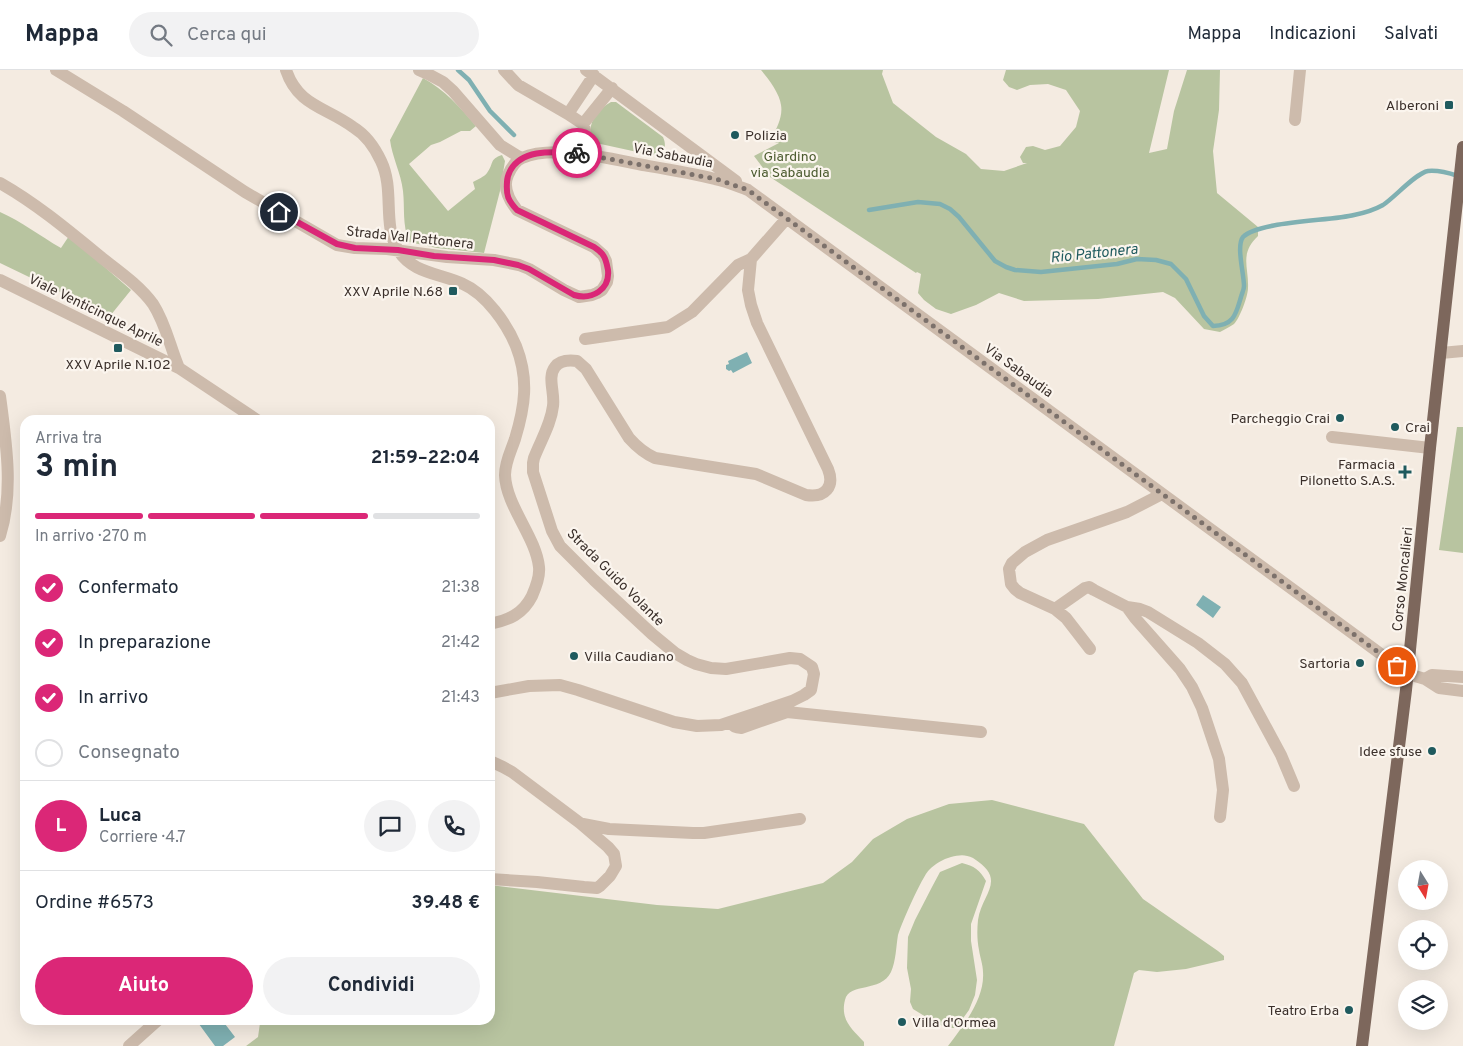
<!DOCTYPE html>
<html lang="it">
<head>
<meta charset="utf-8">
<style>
	body { margin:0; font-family:Overpass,sans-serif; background:#f2f2f3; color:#1f2937; height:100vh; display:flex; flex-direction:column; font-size:19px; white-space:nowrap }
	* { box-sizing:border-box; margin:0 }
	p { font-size:16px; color:#747a83 }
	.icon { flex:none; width:28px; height:28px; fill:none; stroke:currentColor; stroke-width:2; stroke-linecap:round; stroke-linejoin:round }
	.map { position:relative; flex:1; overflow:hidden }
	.details { position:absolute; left:20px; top:345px; width:475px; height:610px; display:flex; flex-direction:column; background:#fff; border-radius:15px; box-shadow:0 5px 20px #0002 }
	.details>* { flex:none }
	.needle { width:32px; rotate:169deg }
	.tools { position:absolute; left:1398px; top:790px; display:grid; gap:10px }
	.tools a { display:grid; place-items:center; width:50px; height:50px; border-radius:50%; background:#fff; box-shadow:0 5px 20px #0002; font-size:25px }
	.pin { position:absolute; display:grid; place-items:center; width:42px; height:42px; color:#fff; margin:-21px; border:2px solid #fff; border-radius:50%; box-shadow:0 1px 5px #0007 }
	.courier { position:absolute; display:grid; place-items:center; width:50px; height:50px; margin:-25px; border:4px solid #db2777; border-radius:50%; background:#fff; color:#222; box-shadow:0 1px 6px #0007 }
	.overview em { font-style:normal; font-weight:700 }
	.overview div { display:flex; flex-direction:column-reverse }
	.overview { display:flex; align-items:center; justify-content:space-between; height:85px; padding:0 15px }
	h1 { font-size:32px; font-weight:700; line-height:38px }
	.bar { display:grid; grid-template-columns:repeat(4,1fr); gap:8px 5px; align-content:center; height:60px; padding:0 15px }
	.bar i { height:6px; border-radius:4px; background:#e0e1e3 }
	.bar .active { background:#db2777 }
	.bar p { grid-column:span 4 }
	.line { display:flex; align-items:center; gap:12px; padding:0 15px; border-top:1px solid #e0e1e3 }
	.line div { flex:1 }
	.round { display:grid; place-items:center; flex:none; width:52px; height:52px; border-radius:26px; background:#f2f2f3 }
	ol { padding:0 15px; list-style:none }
	li { display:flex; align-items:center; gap:15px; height:55px }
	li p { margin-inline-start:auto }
	li .icon { padding:5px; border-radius:50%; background:#db2777; color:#fff; stroke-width:4 }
	li:last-child { color:#747a83 }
	li i { width:28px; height:28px; border:2px solid #e0e1e3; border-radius:50% }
	.primary-button { display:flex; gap:10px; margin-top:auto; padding:10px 15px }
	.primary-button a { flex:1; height:58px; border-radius:30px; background:#db2777; color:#fff; font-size:20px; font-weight:700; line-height:58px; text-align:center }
	.primary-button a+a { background:#f2f2f3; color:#1f2937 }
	header { display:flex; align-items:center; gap:30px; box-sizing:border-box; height:70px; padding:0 25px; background:#fff; border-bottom:1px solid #e0e1e3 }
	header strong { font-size:24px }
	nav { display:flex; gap:28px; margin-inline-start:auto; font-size:18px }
	.search { width:350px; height:45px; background:#f2f2f3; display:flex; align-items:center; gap:12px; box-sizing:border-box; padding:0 18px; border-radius:28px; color:#747a83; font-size:19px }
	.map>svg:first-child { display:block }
	.green { fill:#b8c4a0 }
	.water { fill:#7fb0b2 }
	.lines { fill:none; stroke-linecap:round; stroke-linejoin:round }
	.stream { stroke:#7fb0b2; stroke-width:4.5 }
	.minor { stroke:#cdbbac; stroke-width:12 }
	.major { stroke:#7d675c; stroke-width:12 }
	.done { stroke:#7c716b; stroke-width:5; stroke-dasharray:0 9 }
	.route { stroke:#db2777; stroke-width:6 }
	.poi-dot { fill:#1f5a5e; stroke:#fbf5ee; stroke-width:2 }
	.labels { text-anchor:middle; stroke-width:4.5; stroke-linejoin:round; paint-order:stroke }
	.poi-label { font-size:14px; fill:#3b302b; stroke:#fbf5ee; text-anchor:end }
	.street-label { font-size:14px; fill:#3b302b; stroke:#fbf5ee }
	.park-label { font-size:14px; fill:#4a5a2e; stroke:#fbf5ee }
	.water-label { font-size:15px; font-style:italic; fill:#1f5a5e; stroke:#fbf5ee }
</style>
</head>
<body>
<header>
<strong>Mappa</strong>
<div class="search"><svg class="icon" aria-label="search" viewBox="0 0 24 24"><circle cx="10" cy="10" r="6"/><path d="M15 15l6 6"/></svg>Cerca qui</div>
<nav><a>Mappa</a><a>Indicazioni</a><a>Salvati</a></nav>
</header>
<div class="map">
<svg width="1463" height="976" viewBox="0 0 1463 976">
	<rect width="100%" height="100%" fill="#f4ebe1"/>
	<!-- green -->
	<path class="green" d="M761,0H883L882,4L893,33L936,67L966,84L981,99L1004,101L1027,93H1023L1020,87L1026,77L1033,76L1045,80L1060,76L1076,57L1080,41L1066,20L1048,14L1030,15L1017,20L1009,17L1003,10L1006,0H1169L1149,83L1167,79L1174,41L1187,0H1220L1219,40L1213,81L1217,123L1258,157V166C1239,184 1249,197 1248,218C1248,226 1240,248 1234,254C1230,257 1225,259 1220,262L1204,259L1175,228L1163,222L1098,229L1024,231L999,223L976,235L951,244L936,239L924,230L918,223L921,204L917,202L916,203L770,107L754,86L779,73L774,72L772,67C777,58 783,46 781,35C780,24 768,8 761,0Z
		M423,8C445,20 460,37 476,56L470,61H461L440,72L431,75L409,94L448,141L475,119L473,112C478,109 484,107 487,103C494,94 489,89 502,85L505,91L500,121L484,183L437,178L409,172C402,153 405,139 403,121C401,103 392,87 390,70Z
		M611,32H616L663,67C668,79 663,84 651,85L596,73L592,71C586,54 597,40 611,32Z
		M0,142C21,151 40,166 61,178L69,166L131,220L110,246L0,193Z
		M1457,357H1463V483L1439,480Z
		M992,730L1084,754L1143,829L1218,881L1224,886V890L1186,899L1157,902L1139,900L1134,903L1114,976H948C963,956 985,929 983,902C983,895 980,887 979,880C977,870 977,860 978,850C982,823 1008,810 973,788C965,784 959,785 951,787C943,789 935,794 929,800C922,807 901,854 898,865C896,877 896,891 891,902C881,923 849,912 845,930C840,950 852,959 864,972V976H246L258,967L260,953L259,950H490V815L657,835L718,839L823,813L852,792L873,769L907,749L949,734Z
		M962,793C974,796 980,800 986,811L971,854V871L977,910L975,925L969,940L956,958H946L926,947L913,939L910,932L911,919L907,898L908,867L915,850L932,817L940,802Z"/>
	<!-- water -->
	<path class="water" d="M747,282L752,293L733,303L731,300L729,301L726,299V295L729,294L728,291Z
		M1203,525L1221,537L1213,548L1196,535Z
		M196,950H222L235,967L223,976H215Z"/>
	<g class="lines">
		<!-- stream -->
		<path class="stream" d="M458,0L469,10L490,41L514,65
			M869,140L918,132L940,134L950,139L959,147L995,191L1006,197L1015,200L1041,202L1117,194L1137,189L1156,190L1171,194L1186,209L1204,246L1213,256C1235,255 1236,243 1241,227C1242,223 1244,220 1244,216C1244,204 1236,176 1243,167C1259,151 1331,151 1354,145C1364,143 1374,140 1383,135C1395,127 1416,103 1428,101C1438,100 1449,103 1458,106"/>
		<!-- minor -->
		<path class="minor" d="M56,0L123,41L245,122L337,175L355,178L387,179L447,187L494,190L519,195L529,199L564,220L579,227L592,225L597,223L602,220L607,212L608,206L606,191L603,185L594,177L517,140C509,130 502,118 508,105C511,98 515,91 522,88C553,74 611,89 643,95C667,99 692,103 715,109C726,111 737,116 748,120L1408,604L1425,609L1439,618L1463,621
			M286,0C298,36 326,37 353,57C366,65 375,78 381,91C395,120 382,154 398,180C413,204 440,203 463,214C486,224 507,254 516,276C529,309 525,336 515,369C511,381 505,392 505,405C506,436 536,467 539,497C540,506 536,517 532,526C523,544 509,550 490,554
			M419,0L428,4L443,12L453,21L500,75L521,88
			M504,0L518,15L568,44L583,54L585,60L584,83
			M586,0L736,111
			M568,44L594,5
			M1295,50L1300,0
			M583,54L612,18
			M0,113C37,134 69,161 102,188C120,202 140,216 153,234C166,254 170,277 179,298
			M0,210L179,298L257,350
			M585,269L668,257L692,242L738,195L751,189
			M1441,283L1463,281
			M0,326C6,372 14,421 0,466
			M1332,367L1430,378
			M1127,537L1140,539L1148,542L1198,573L1225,594L1242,613L1281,685L1294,716
			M1055,539L1085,518L1089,517L1094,520L1127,537L1135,548L1180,599L1192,617L1202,638L1219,689L1223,720L1220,747
			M1090,579L1066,548L1055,539L1020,523L1015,519L1011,514L1009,499L1012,493L1025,482L1047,470L1127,442L1162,424
			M1425,609L1432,605L1463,607
			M490,623L529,616L560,615L578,620L674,652L697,656L721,655L792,631L804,625L811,620L814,604L812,597L800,589L790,588L726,599L711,598L696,594L687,590L675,583L652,564L594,510L560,476L552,461L533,402V393L534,388C541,370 551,354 553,336C555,323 547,307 555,297C560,290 569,290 577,291L586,299L629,368C637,377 644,383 655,388L756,404L806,425C825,428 835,417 828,399L757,253L751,235L748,220L751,189L787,148
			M730,652C733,657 736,658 741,658L787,642L981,662
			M490,691L503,697L512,702L580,753L608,777L614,784L616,796L610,806L600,816L597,818L584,817L537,812L490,809
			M583,754L609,759L693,763H704L800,749
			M129,976L158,950"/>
		<!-- major -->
		<path class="major" d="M1362,976L1406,620L1430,378L1463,77"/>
	</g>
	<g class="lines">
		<!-- done -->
		<path class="done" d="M577,83L716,109L748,120L1397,596"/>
		<!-- route -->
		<path class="route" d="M279,142L337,174L355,178L398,180L434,186L494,190L518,195L529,199L574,225C592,230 610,220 608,200C607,195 606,189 603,185C601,182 597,179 594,177L517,140C508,130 506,126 507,112C507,107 508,105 510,101C522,78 555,82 577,83"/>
	</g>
	<!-- markers -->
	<g class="poi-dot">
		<rect x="1444" y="30" width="10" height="10" rx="2.5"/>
		<circle cx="735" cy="65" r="5"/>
		<rect x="448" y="216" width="10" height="10" rx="2.5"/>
		<rect x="113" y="273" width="10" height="10" rx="2.5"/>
		<circle cx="1340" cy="348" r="5"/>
		<circle cx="1395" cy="357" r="5"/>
		<path d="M1402.5 394.5h5v5h5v5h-5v5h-5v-5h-5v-5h5z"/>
		<circle cx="574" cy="586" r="5"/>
		<circle cx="1360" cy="593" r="5"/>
		<circle cx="1432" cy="681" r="5"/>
		<circle cx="1349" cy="940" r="5"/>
		<circle cx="902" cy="952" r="5"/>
	</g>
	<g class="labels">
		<!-- poi labels -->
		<g class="poi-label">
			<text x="1439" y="40">Alberoni</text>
			<text x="745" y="70" text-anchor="start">Polizia</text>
			<text x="443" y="226">XXV Aprile N.68</text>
			<text x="118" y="299" text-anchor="middle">XXV Aprile N.102</text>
			<text x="1330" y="353">Parcheggio Crai</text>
			<text x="1405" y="362" text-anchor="start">Crai</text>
			<text x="1395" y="399">Farmacia<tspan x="1395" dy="16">Pilonetto S.A.S.</tspan></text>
			<text x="584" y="591" text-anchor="start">Villa Caudiano</text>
			<text x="1350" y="598">Sartoria</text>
			<text x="1422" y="686">Idee sfuse</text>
			<text x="1339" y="945">Teatro Erba</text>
			<text x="912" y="957" text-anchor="start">Villa d'Ormea</text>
		</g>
		<!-- street labels -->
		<g class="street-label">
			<text transform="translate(673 85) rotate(11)" y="5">Via Sabaudia</text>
			<text transform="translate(410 167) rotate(6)" y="5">Strada Val Pattonera</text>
			<text transform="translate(96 240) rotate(26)" y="5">Viale Venticinque Aprile</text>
			<text transform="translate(1019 300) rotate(36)" y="5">Via Sabaudia</text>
			<text transform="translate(616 507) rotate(45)" y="5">Strada Guido Volante</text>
			<text transform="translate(1402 509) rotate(-84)" y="5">Corso Moncalieri</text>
		</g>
		<!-- park labels -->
		<g class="park-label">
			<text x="790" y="91">Giardino<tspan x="790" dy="16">via Sabaudia</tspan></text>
		</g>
		<!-- water labels -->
		<g class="water-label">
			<text transform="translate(1094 183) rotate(-6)" y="5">Rio Pattonera</text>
		</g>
	</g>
</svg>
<div class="tools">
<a><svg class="needle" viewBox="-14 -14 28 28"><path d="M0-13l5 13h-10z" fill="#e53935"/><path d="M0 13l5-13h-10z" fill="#747a83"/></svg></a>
<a><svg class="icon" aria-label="locate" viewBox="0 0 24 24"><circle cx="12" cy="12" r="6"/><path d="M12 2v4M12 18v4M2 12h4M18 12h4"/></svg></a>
<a><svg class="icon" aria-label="layers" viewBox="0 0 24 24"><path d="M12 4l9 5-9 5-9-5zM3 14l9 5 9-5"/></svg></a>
</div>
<div class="pin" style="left:1397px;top:596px;background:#ea580c"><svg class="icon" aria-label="bag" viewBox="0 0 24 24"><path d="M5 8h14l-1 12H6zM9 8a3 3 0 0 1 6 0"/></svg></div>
<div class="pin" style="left:279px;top:142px;background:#1f2937"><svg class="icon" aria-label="home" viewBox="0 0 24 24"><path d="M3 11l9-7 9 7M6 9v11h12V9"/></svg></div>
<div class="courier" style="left:577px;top:83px"><svg class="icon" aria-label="bike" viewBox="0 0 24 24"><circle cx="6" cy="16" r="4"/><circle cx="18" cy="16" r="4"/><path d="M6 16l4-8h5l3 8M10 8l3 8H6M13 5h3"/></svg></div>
<section class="details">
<div class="overview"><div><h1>3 min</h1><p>Arriva tra</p></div><em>21:59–22:04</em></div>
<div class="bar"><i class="active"></i><i class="active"></i><i class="active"></i><i></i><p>In arrivo · 270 m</p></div>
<ol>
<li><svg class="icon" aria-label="check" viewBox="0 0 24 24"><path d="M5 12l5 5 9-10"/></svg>Confermato<p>21:38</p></li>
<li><svg class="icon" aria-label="check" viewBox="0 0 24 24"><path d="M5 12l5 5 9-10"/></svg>In preparazione<p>21:42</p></li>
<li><svg class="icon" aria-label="check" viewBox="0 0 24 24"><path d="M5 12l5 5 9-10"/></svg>In arrivo<p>21:43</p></li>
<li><i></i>Consegnato</li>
</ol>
<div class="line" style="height:90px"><b class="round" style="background:#db2777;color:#fff">L</b><div><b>Luca</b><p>Corriere · 4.7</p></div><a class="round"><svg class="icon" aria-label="chat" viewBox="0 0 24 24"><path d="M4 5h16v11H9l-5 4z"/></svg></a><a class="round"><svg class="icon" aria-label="phone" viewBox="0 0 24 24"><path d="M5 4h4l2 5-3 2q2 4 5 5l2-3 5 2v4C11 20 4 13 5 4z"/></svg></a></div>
<div class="line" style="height:65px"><div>Ordine #6573</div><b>39.48 €</b></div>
<div class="primary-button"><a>Aiuto</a><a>Condividi</a></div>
</section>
</div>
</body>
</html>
